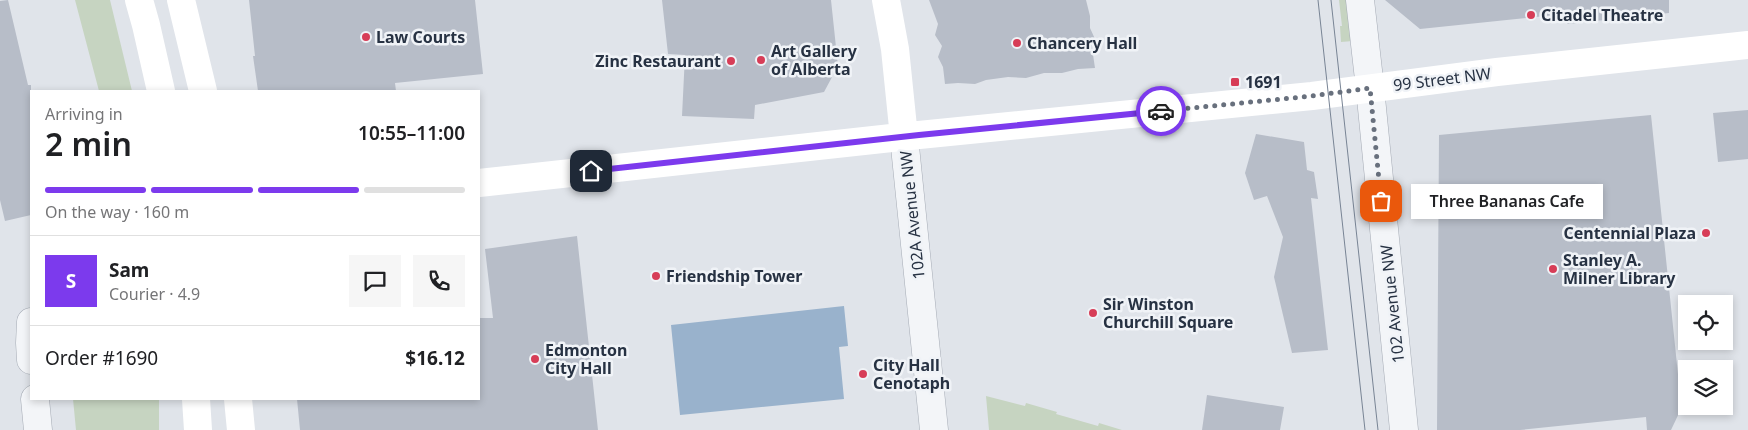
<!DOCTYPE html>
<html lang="en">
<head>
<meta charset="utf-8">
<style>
	body { margin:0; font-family:"Noto Sans",sans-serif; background:#f6f6f6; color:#202124; height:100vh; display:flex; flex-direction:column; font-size:19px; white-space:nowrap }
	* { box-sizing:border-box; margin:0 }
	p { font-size:16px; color:#757577 }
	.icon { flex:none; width:28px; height:28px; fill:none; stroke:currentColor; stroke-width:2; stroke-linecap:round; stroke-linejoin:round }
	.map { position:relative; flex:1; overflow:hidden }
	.panel { position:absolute; left:30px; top:90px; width:450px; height:310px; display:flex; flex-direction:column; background:#fff; border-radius:0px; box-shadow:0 2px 8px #0003 }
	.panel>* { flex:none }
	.controls { position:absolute; left:1678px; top:295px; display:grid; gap:10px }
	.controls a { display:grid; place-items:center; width:55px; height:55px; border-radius:0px; background:#fff; box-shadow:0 2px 8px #0003; font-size:25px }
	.pin { position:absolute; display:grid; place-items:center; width:42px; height:42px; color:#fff; margin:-21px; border-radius:10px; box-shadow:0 2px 8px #0006 }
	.courier { position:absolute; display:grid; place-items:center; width:50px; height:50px; margin:-25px; border:4px solid #7c3aed; border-radius:50%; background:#fff; color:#222; box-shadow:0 1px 6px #0007 }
	.bubble { position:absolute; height:35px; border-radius:0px; background:#fff; box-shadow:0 2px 8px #0003; font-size:16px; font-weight:600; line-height:35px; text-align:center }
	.overview em { font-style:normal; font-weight:600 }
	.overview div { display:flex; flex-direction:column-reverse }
	.overview { display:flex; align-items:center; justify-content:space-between; height:85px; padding:0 15px }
	h1 { font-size:32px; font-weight:600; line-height:38px }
	.bar { display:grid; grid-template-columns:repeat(4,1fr); gap:8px 5px; align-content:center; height:60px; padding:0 15px }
	.bar i { height:6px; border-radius:4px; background:#e0e0e0 }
	.bar .active { background:#7c3aed }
	.bar p { grid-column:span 4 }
	.line { display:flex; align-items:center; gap:12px; padding:0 15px; border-top:1px solid #e0e0e0 }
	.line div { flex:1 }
	.round { display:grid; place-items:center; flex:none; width:52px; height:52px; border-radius:0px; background:#f6f6f6 }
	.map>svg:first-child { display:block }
	.green { fill:#c6d4c1 }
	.water { fill:#99b2cc }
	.building { fill:#b7bdc8 }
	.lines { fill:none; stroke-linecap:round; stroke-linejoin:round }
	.street-casing { stroke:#a5abb5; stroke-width:29 }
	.street { stroke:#f3f5f8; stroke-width:28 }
	.secondary { stroke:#fff; stroke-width:28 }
	.tram { stroke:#788495; stroke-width:1 }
	.done { stroke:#68707d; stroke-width:5; stroke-dasharray:0 9 }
	.route { stroke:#7c3aed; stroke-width:6 }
	.poi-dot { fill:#d73d57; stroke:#f0f3f7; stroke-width:2 }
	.labels { text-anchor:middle; stroke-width:5; stroke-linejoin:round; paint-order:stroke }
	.poi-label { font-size:16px; font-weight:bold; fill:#273243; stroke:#f0f3f7; text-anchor:start }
	.street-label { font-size:16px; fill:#273243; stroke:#f0f3f7 }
</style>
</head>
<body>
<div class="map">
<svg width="1748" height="430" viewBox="0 0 1748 430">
	<rect width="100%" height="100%" fill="#e0e4ea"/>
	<!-- green -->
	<path class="green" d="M75,0H110L132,91H99Z
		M1339,0H1347L1353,41L1341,42L1340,26H1342Z
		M986,396L1025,406L1026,403L1057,412L1056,414L1098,426L1099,423L1122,430H989Z
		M73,399H159V430H76Z"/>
	<!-- water -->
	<path class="water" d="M844,306L848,346L839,347L844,399L680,415L671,325Z"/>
	<!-- building -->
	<path class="building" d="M8,0L28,85H31V215L5,221L0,200V1Z
		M249,0H475L483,74L395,83L396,91H258L253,56H255Z
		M662,0H831L838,66L824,92L755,105L754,119L682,116L685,55L668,54Z
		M929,0H1086L1090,16V28L1095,39L1092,48L1095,68L1078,69L1062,73H1044L1026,78L1008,77L986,80L975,84L958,83L945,84L943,67L938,57L942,46L935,35L938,24Z
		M1385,0H1669V13L1568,24L1555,15L1420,29Z
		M1748,110V159L1718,162L1713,113Z
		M1651,115L1681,403V409L1671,430H1647L1646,417L1520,430H1437L1439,135Z
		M1256,134L1304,142L1307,170L1314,172L1318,199L1311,198L1328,350L1292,353L1274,277L1283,237L1267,196L1254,200L1245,173Z
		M577,236L598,430H300L297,399H479V318H493L485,249Z
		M1207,395L1284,407L1280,430H1202Z"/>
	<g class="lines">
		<!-- street casing -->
		<g class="street-casing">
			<path id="street" d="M1360,0L1370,88L1404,430
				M904,137L934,430
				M31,322L30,343L31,360
				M35,399L38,430"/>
		</g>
		<!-- street -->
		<use href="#street" class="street"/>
		<!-- secondary -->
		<path class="secondary" d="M139,0L146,25L161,91
			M181,0L203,91
			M886,0L895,49L904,137
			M479,183L919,135L1312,96L1497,72L1748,45
			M196,399L198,430
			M238,399L241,430"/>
		<!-- tram -->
		<path class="tram" d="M1318,0L1365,430
			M1331,0L1378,430"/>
	</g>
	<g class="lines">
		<!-- done -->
		<path class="done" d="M1161,111L1312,96L1370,88L1381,201"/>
		<!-- route -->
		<path class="route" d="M591,171L919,135L1161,111"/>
	</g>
	<!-- markers -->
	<g class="poi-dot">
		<circle cx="1531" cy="15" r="5"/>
		<circle cx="366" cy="37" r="5"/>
		<circle cx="1017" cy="43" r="5"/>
		<circle cx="761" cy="60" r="5"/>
		<circle cx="731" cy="61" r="5"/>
		<rect x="1230" y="77" width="10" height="10" rx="2.5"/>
		<circle cx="1706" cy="233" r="5"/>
		<circle cx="1553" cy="269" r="5"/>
		<circle cx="656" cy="276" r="5"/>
		<circle cx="1093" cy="313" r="5"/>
		<circle cx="535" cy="359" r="5"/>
		<circle cx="863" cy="374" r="5"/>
	</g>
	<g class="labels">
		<!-- poi labels -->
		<g class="poi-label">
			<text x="1541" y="21">Citadel Theatre</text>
			<text x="376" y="43">Law Courts</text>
			<text x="1027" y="49">Chancery Hall</text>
			<text x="771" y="57">Art Gallery<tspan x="771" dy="18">of Alberta</tspan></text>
			<text x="721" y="67" text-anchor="end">Zinc Restaurant</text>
			<text x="1245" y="88">1691</text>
			<text x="1696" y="239" text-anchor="end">Centennial Plaza</text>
			<text x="1563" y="266">Stanley A.<tspan x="1563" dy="18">Milner Library</tspan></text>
			<text x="666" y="282">Friendship Tower</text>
			<text x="1103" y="310">Sir Winston<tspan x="1103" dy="18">Churchill Square</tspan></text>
			<text x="545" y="356">Edmonton<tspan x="545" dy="18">City Hall</tspan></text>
			<text x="873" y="371">City Hall<tspan x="873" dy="18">Cenotaph</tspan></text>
		</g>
		<!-- street labels -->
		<g class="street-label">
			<text transform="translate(1442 79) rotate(-7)" y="6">99 Street NW</text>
			<text transform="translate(912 215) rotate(-96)" y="6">102A Avenue NW</text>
			<text transform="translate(1392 304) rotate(-96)" y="6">102 Avenue NW</text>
		</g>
	</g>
</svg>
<div class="controls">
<a><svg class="icon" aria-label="locate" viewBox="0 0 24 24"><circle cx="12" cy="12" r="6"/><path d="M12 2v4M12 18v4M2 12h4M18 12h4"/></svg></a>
<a><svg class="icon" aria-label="layers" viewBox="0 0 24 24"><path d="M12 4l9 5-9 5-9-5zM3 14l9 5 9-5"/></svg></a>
</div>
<div class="pin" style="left:1381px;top:201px;background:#ea580c"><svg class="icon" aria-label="bag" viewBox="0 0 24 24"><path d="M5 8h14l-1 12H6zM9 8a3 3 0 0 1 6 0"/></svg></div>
<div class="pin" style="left:591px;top:171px;background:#1f2937"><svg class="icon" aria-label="home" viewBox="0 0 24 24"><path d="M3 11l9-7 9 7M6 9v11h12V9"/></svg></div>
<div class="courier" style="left:1161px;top:111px"><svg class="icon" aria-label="car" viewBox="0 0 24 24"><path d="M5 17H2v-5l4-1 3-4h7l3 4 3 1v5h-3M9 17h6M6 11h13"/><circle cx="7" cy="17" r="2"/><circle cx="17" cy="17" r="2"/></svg></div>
<div class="bubble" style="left:1411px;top:184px;width:192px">Three Bananas Cafe</div>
<section class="panel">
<div class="overview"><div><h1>2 min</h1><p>Arriving in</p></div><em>10:55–11:00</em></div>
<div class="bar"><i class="active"></i><i class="active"></i><i class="active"></i><i></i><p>On the way · 160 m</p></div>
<div class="line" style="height:90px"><b class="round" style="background:#7c3aed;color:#fff">S</b><div><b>Sam</b><p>Courier · 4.9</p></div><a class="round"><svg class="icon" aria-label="chat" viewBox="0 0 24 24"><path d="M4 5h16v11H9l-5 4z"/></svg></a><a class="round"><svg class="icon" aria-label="phone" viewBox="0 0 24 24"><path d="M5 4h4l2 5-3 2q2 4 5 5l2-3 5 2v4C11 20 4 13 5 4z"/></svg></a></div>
<div class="line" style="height:65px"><div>Order #1690</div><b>$16.12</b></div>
</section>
</div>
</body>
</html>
